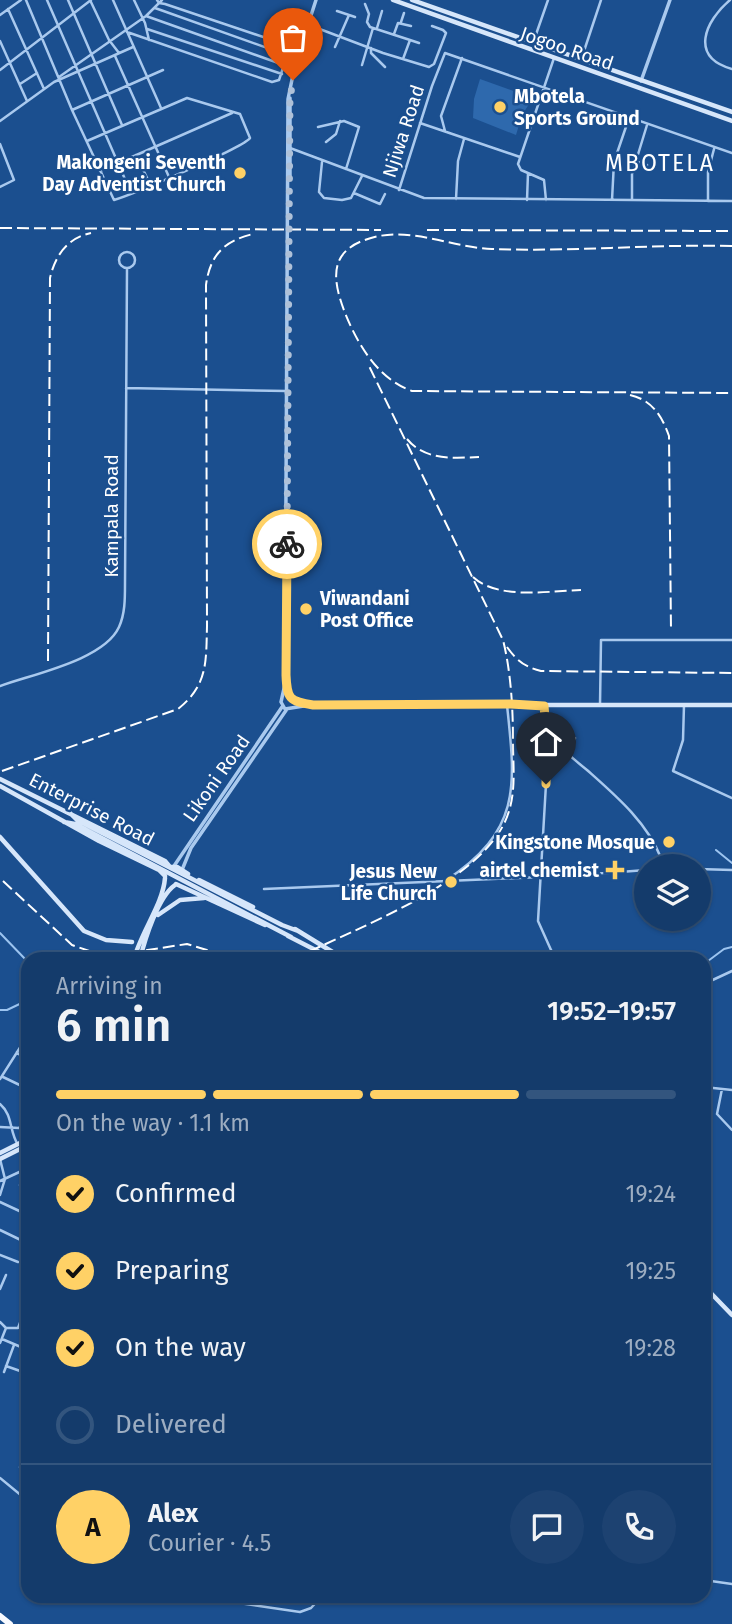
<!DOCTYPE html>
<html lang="en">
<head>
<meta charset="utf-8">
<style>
	body { margin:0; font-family:"Fira Sans",sans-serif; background:#1d4271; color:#f1f3f6; height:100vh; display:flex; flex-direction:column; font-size:26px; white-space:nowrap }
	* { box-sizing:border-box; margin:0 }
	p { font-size:23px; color:#9dadc1 }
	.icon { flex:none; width:38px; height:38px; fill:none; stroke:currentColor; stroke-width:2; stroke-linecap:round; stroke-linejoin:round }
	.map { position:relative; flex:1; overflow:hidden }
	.details { position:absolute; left:21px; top:952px; width:690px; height:651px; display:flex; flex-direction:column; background:#143b6b; border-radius:21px; box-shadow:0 2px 5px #0004,0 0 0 2px #33557e }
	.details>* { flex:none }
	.fabs { position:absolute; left:634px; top:854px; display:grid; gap:14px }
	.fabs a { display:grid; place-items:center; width:77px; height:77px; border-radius:50%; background:#143b6b; box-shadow:0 2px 5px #0004,0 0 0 2px #33557e; font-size:35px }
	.pin { position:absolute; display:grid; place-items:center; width:60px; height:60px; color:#fff; margin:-72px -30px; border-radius:50% 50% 50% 0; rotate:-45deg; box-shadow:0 0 7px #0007 }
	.pin .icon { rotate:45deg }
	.courier { position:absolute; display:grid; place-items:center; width:70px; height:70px; margin:-35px; border:5px solid #ffd166; border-radius:50%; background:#fff; color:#222; box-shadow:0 2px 9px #0007 }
	.overview em { font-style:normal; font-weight:600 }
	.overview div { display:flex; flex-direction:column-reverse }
	.overview { display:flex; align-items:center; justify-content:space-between; height:119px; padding:0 35px }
	h1 { font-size:46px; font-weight:600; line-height:52px }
	.bar { display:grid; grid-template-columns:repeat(4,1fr); gap:10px 7px; align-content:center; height:84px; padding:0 35px }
	.bar i { height:9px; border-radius:5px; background:#33557e }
	.bar .current { background:#ffd166 }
	.bar p { grid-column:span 4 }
	.line { display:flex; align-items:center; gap:18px; padding:0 35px; border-top:2px solid #33557e }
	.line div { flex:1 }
	.round { display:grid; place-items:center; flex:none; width:74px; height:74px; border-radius:37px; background:#1d4271 }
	ol { padding:0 35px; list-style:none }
	li { display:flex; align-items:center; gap:21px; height:77px }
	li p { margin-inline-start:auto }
	li .icon { padding:7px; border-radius:50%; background:#ffd166; color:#111; stroke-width:4 }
	li:last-child { color:#9dadc1 }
	li i { width:38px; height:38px; border:4px solid #33557e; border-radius:50% }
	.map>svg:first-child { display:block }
	.pitch { fill:#2e69ad }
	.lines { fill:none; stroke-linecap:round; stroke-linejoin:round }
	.stream { stroke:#9cc4f0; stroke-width:2 }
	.minor { stroke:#a9c9ee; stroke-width:2.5 }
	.tertiary { stroke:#a9c9ee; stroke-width:3.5 }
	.secondary { stroke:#d6e6fa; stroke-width:4.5 }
	.trunk { stroke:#f8faff; stroke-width:6 }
	.rail { stroke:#fff; stroke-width:2; stroke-dasharray:12 5; stroke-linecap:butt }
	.done { stroke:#afc1d8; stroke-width:7; stroke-dasharray:0 12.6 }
	.route { stroke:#ffd166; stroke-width:9 }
	.poi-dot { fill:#ffd166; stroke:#1b4f8f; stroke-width:2.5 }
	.labels { text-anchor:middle; stroke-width:5; stroke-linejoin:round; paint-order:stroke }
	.street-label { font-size:19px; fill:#fff; stroke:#1b4f8f }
	.poi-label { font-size:19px; font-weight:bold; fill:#fff; stroke:#1b4f8f; text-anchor:end }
	.quarter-label { font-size:23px; letter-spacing:2px; fill:#fff; stroke:#1b4f8f }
</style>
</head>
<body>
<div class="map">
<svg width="732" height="1624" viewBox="0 0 732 1624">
	<rect width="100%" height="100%" fill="#1b4f8f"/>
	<!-- pitch -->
	<path class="pitch" d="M480,79L533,98L522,115L516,135L473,118L474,99Z"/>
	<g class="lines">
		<!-- stream -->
		<path class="stream" d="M716,850L732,863
			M0,933L28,962
			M626,959L642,953L648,956L649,959
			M704,964L724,949L732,947
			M0,1010H7L28,1000"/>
		<!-- minor -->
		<path class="minor" d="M26,0L72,110L114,200C131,195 243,148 250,138L240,114L187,98L87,141
			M47,0L131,193
			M68,0L122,125
			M90,0L109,40L119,53
			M113,0L161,108
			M134,0L145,23L149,40
			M730,0C705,21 689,57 732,69
			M365,4L369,14L367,22L370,27L410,40L403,59
			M155,8L287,55
			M8,9L44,89
			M337,11L355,17
			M0,15L21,0
			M146,16L284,65
			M401,22L404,13
			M309,25L383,53L429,67L434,64L446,33L443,30L432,26
			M377,28L382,11
			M147,29L282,74
			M127,32L272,82L279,80L289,50L287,45L165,4L159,3L157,0
			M394,34L398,23L411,26
			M410,40L419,43
			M0,41L27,101
			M533,43L548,0
			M335,47L349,15
			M371,48V53L385,67
			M115,56L169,177
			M581,60L601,0
			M362,65L373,28
			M0,70L91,0
			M59,77L146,16L162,0
			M20,84L37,73
			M72,110L163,70
			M0,121L54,82L133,47
			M420,123L520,157
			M318,127L344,121L359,127L346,169
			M445,131L441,116L462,58
			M326,142L336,134L340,121
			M0,144L14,180L0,187
			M290,148L424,198L732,201
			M136,155L150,184
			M635,161L647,165
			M322,162L319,192L324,198L342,200L351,198L362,176
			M100,171L232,113
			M399,190L432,86L445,53L732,153
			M354,193L380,204L385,194
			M456,199L458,161L464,139
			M527,200L528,173
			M546,200L544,180L521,170L518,164L554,58
			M612,200L614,162L629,118
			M632,200V174L647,125
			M708,201V172L714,149
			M119 260a8 8 0 1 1 16 0a8 8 0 1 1-16 0Z
			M126,388L287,391
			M0,686C33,674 104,660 119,627C125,614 125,599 125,584L127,269
			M600,705L601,640H732
			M684,705L683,740L673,771L732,798
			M544,706L547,740L546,784L538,921L551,950L559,959
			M547,740C562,747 574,760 587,770C615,795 647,822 661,858L678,866
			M567,753L575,738
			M656,866L661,858
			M698,869L732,870
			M541,872L553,874L607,873L646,870
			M445,881C521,831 516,788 507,705
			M264,889L540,877
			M704,984L732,971
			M17,1052L28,1064
			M3,1077L28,1089
			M0,1079L21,1046
			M704,1087L732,1090
			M722,1089L717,1114L732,1130
			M0,1104C13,1115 9,1131 18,1145
			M0,1127L19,1128L28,1117
			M0,1159L5,1179L0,1195
			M0,1181L28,1168
			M20,1185L28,1188
			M0,1202L28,1215
			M0,1230L27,1243
			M0,1255L18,1262
			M0,1289L6,1275
			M0,1322L6,1328L0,1343
			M6,1328H18L28,1302
			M2,1339L28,1350
			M6,1366L23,1372
			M4,1372L14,1345
			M28,1458L20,1467L28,1474
			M0,1478L28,1501
			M704,1580L732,1584
			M191,1596L300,1612L311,1608L322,1596"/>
		<!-- tertiary -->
		<path class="tertiary" d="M641,81L670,0
			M290,178V98
			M287,686L289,697
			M292,700L307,704
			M310,705L285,709L281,702L285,684L288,99L295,65L316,0
			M174,866L282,707
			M182,870L191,848L287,709"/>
		<!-- secondary -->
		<path class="secondary" d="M393,0L732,121
			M412,0L732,112
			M310,705H732
			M0,779L165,861L170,867
			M0,786L99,841L159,870L165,876
			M70,813L77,820L282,925L298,931
			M64,822L75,824L291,937
			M0,837L84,931L106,940L132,942
			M171,867H177L188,874
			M199,880L253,907
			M176,884L265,925
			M158,915L180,900L204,898
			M295,929L344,959
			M288,936L333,959
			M134,959C141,932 163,904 165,878
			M140,959C145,939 158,897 175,885
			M0,1153L28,1139
			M0,1159L28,1145
			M704,1286L732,1315"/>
		<!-- trunk -->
		<path class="trunk" d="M0,1616L10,1624"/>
		<!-- rail -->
		<path class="rail" d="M0,228L381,230
			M427,230L732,231
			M732,246C652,244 572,252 492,249C453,248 411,226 371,238C328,250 332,279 345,313C358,345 378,379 412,391L732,393
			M630,395C652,400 662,416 669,436L671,631
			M407,439C425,461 454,458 479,457
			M473,577C498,600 548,591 581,590
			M507,647C517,661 525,667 541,671L732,673
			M48,661L50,278C55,256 67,238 91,233
			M2,771L178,709C208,685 206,662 207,626L206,285C210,255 224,241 253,234
			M3,881L72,945L98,954L114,955L187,944L236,959
			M294,959C355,928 489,881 509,811C516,789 513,764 513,742C513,709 511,672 503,640L369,366"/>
	</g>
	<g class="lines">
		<!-- done -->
		<path class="done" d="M287,544L290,99L293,80"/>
		<!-- route -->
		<path class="route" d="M287,544L286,675C287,699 289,701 313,705L511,704L544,706L547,740L546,784"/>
	</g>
	<!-- markers -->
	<g class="poi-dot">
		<circle cx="500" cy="107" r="7"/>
		<circle cx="240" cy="173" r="7"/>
		<circle cx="306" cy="609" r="7"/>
		<circle cx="669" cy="842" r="7"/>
		<path d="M611.5 859.5h7v7h7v7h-7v7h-7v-7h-7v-7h7z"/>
		<circle cx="451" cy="882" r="7"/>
	</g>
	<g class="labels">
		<!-- street labels -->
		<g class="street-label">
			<text transform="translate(567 48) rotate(19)" y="7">Jogoo Road</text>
			<text transform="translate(403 131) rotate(-72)" y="7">Njiwa Road</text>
			<text transform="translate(111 516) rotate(-90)" y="7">Kampala Road</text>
			<text transform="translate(216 778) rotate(-55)" y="7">Likoni Road</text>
			<text transform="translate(92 809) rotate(27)" y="7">Enterprise Road</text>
		</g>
		<!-- poi labels -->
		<g class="poi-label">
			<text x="514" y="103" text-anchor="start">Mbotela<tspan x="514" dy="22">Sports Ground</tspan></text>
			<text x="226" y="169">Makongeni Seventh<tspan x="226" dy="22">Day Adventist Church</tspan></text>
			<text x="320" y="605" text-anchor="start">Viwandani<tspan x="320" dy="22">Post Office</tspan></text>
			<text x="655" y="849">Kingstone Mosque</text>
			<text x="599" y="877">airtel chemist</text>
			<text x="437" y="878">Jesus New<tspan x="437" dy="22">Life Church</tspan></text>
		</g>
		<!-- quarter labels -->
		<g class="quarter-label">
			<text x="660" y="171">MBOTELA</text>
		</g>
	</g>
</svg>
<div class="fabs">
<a><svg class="icon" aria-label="layers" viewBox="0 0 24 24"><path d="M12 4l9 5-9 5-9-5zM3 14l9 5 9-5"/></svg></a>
</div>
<div class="pin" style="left:293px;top:80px;background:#ea580c"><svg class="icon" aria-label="bag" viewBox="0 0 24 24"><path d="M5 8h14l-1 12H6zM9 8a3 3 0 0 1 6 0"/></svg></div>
<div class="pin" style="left:546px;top:784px;background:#1f2937"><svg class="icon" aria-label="home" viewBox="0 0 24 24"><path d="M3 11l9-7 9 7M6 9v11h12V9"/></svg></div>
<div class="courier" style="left:287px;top:544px"><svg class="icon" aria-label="bike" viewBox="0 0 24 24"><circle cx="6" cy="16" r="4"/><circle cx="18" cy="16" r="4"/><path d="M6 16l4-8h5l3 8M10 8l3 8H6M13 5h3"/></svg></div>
<section class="details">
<div class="overview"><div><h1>6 min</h1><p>Arriving in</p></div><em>19:52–19:57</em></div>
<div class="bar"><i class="current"></i><i class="current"></i><i class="current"></i><i></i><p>On the way · 1.1 km</p></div>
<ol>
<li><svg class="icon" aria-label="check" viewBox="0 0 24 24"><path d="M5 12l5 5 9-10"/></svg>Confirmed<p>19:24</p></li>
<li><svg class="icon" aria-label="check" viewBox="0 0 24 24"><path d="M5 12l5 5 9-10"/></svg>Preparing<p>19:25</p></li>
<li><svg class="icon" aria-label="check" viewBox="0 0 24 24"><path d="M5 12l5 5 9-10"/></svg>On the way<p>19:28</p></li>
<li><i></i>Delivered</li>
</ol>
<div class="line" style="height:126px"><b class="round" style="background:#ffd166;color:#111">A</b><div><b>Alex</b><p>Courier · 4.5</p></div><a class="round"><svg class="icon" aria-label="chat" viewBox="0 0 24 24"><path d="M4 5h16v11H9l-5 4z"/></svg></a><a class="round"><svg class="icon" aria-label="phone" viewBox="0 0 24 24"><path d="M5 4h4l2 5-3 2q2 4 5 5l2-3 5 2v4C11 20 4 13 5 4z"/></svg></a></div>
</section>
</div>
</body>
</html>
